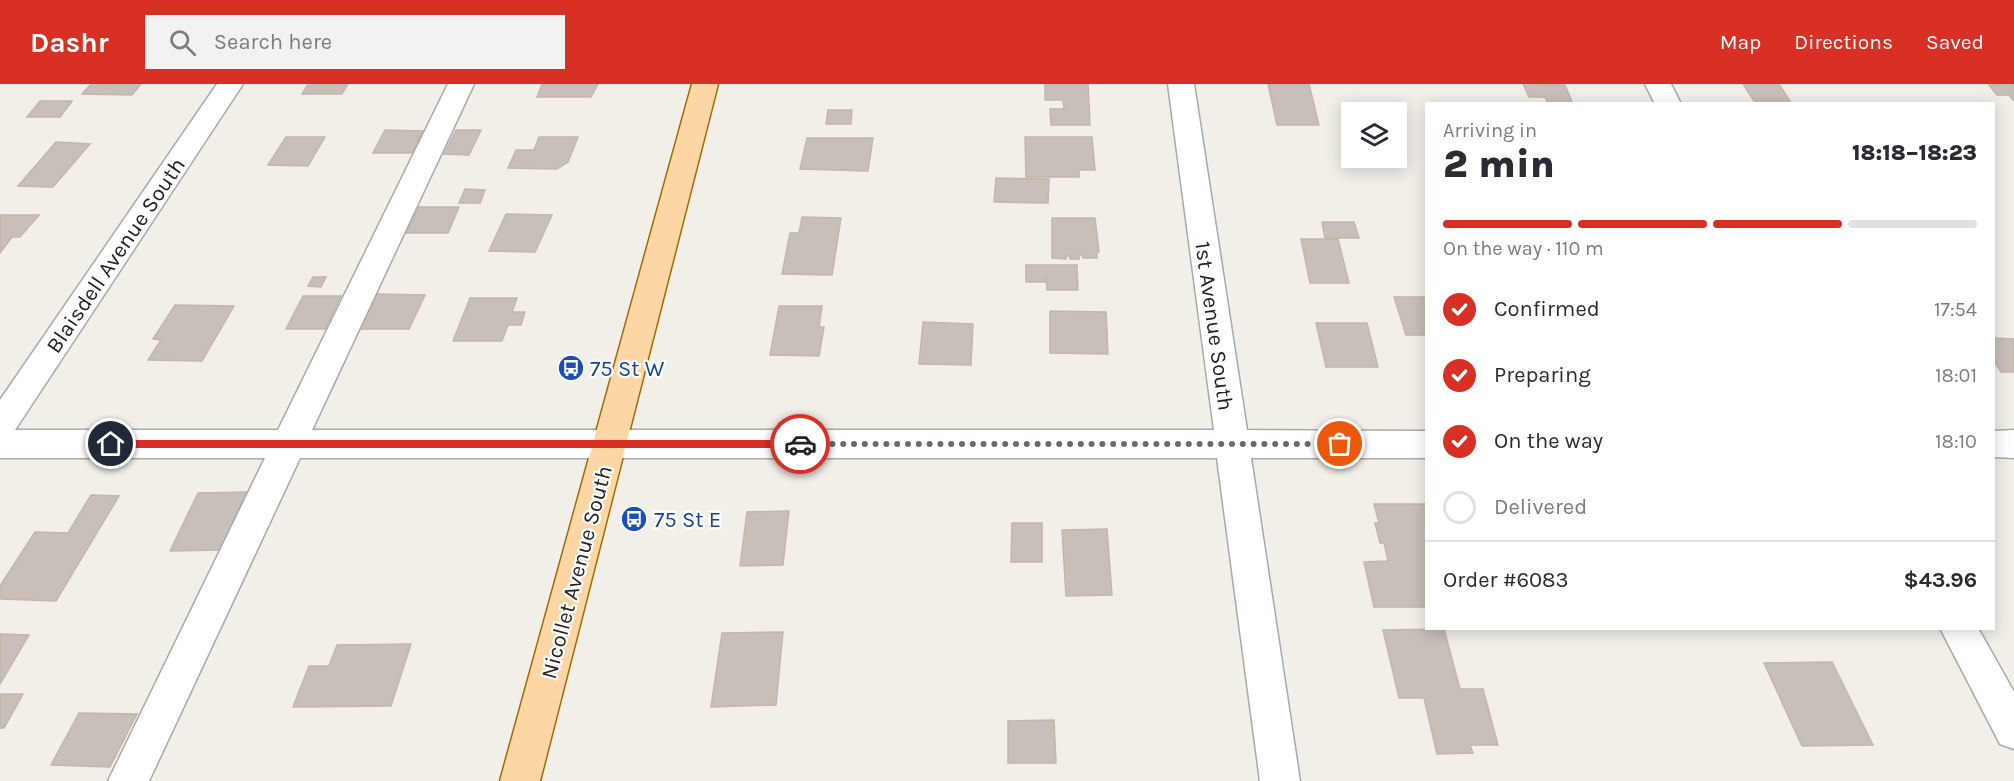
<!DOCTYPE html>
<html lang="en">
<head>
<meta charset="utf-8">
<style>
	body { margin:0; font-family:Karla,sans-serif; background:#f2f2f3; color:#2b2b33; height:100vh; display:flex; flex-direction:column; font-size:22px; white-space:nowrap }
	* { box-sizing:border-box; margin:0 }
	p { font-size:20px; color:#7c7c81 }
	.icon { flex:none; width:33px; height:33px; fill:none; stroke:currentColor; stroke-width:2; stroke-linecap:round; stroke-linejoin:round }
	.map { position:relative; flex:1; overflow:hidden }
	.side { position:absolute; left:1425px; top:18px; width:570px; height:528px; display:flex; flex-direction:column; background:#fff; border-radius:0px; box-shadow:0 3px 15px #0003 }
	.side>* { flex:none }
	.tools { position:absolute; left:1341px; top:18px; display:grid; gap:12px }
	.tools a { display:grid; place-items:center; width:66px; height:66px; border-radius:0px; background:#fff; box-shadow:0 3px 15px #0003; font-size:30px }
	.pin { position:absolute; display:grid; place-items:center; width:51px; height:51px; color:#fff; margin:-26px; border:3px solid #fff; border-radius:50%; box-shadow:0 2px 6px #0007 }
	.courier { position:absolute; display:grid; place-items:center; width:60px; height:60px; margin:-30px; border:4px solid #d93025; border-radius:50%; background:#fff; color:#222; box-shadow:0 2px 8px #0007 }
	.head em { font-style:normal; font-weight:800 }
	.head div { display:flex; flex-direction:column-reverse }
	.head { display:flex; align-items:center; justify-content:space-between; height:102px; padding:0 18px }
	h1 { font-size:39px; font-weight:800; line-height:45px }
	.bar { display:grid; grid-template-columns:repeat(4,1fr); gap:9px 6px; align-content:center; height:72px; padding:0 18px }
	.bar i { height:8px; border-radius:4px; background:#e1e1e2 }
	.bar .selected { background:#d93025 }
	.bar p { grid-column:span 4 }
	.line { display:flex; align-items:center; gap:15px; padding:0 18px; border-top:2px solid #e1e1e2 }
	.line div { flex:1 }
	ol { padding:0 18px; list-style:none }
	li { display:flex; align-items:center; gap:18px; height:66px }
	li p { margin-inline-start:auto }
	li .icon { padding:6px; border-radius:50%; background:#d93025; color:#fff; stroke-width:4 }
	li:last-child { color:#7c7c81 }
	li i { width:33px; height:33px; border:3px solid #e1e1e2; border-radius:50% }
	header { display:flex; align-items:center; gap:36px; box-sizing:border-box; height:84px; padding:0 30px; background:#d93025; color:#fff }
	header strong { font-size:28px }
	nav { display:flex; gap:33px; margin-inline-start:auto; font-size:21px }
	.search { width:420px; height:54px; background:#f2f2f3; display:flex; align-items:center; gap:15px; box-sizing:border-box; padding:0 21px; border-radius:0px; color:#7c7c81; font-size:22px }
	.map>svg:first-child { display:block }
	.building { fill:#c7bfb8; stroke:#c4b6ab; stroke-width:1.5 }
	.lines { fill:none; stroke-linecap:round; stroke-linejoin:round }
	.minor-casing { stroke:#a9a9a9; stroke-width:3 }
	.major-casing { stroke:#a06b00; stroke-width:3 }
	.minor { fill:#fff; fill-rule:evenodd }
	.major { fill:#fcd6a4; fill-rule:evenodd }
	.route { fill:#d93025 }
	.done { stroke:#6b6a68; stroke-width:6; stroke-dasharray:0 10.8 }
	.labels { text-anchor:middle; stroke-width:4.5; stroke-linejoin:round; paint-order:stroke }
	.street-label { font-size:22px; fill:#222; stroke:#fff }
	.transit-label { font-size:22px; fill:#164399; stroke:#fff; text-anchor:start }
</style>
</head>
<body>
<header>
<strong>Dashr</strong>
<div class="search"><svg class="icon" aria-label="search" viewBox="0 0 24 24"><circle cx="10" cy="10" r="6"/><path d="M15 15l6 6"/></svg>Search here</div>
<nav><a>Map</a><a>Directions</a><a>Saved</a></nav>
</header>
<div class="map">
<svg width="2014" height="697" viewBox="0 0 2014 697">
	<rect width="100%" height="100%" fill="#f2efe9"/>
	<!-- building -->
	<path class="building" d="M91,0H141L132,11L82,10Z
		M308,0H348L342,10H302Z
		M542,0H598L591,13H537Z
		M1045,0H1088L1090,41H1051L1050,25H1064L1063,16H1045Z
		M1268,0H1309L1319,41H1277Z
		M1523,0L1565,1L1573,20H1548L1545,13H1529Z
		M1743,0H1779L1790,17H1754Z
		M1994,0H2014V17L2009,11H1997L1989,1H1995Z
		M40,17H72L60,33H27Z
		M828,26H852L851,40H826Z
		M385,46L423,47L412,69H373Z
		M456,46H481L469,71L444,70Z
		M286,53H325L308,82L268,81Z
		M539,53H578L568,78L557,85L508,84L516,66H534Z
		M1025,53H1092L1095,86H1079V93H1026Z
		M807,54H873L868,87L800,85Z
		M56,58L90,60L53,103L18,102Z
		M996,94L1049,95L1048,119L994,118Z
		M465,105L485,106L480,119H459Z
		M419,123H459L448,149H406Z
		M506,130L552,131L535,168L489,167Z
		M0,131H39L20,153H12L0,169Z
		M802,133L841,134L832,191L782,190L790,149H799Z
		M1052,134H1095L1099,168H1097V174H1083L1082,171H1079V175H1070V172H1066V175L1052,174Z
		M1322,138H1354L1359,154H1325Z
		M1301,155H1338L1349,199H1310Z
		M1026,181H1077L1078,206H1047L1046,191L1045,198H1026Z
		M313,193H326L321,203L308,202Z
		M375,210L425,211L409,245H359Z
		M303,212H341L325,245H286Z
		M1394,213H1426V251H1406Z
		M470,214H517L512,228H525L521,241H508L502,257H453Z
		M175,221L234,222L202,277L148,276L161,256L153,255Z
		M779,222H822L819,243H824L819,272L770,271Z
		M1050,227L1106,228L1108,270L1050,269Z
		M923,238L973,240L971,281L919,280Z
		M1316,239H1367L1378,283H1326Z
		M1994,254L2014,255V288H2001L1994,277Z
		M246,408L220,466L170,467L198,409Z
		M91,411L119,412L56,517L0,515V502L35,448L68,449Z
		M1374,420H1426V523H1374L1364,478L1388,477L1384,459H1380L1375,439H1379Z
		M789,427L783,481L740,482L747,428Z
		M1012,439H1042V478H1011Z
		M1107,445L1112,511L1066,512L1062,446Z
		M1444,545L1460,605H1483L1498,661H1470L1473,669L1437,670L1424,614H1399L1383,546Z
		M783,548L776,621L711,623L722,549Z
		M0,550L29,551L0,600Z
		M411,560L391,622L293,623L309,582H329L337,561Z
		M1832,578L1873,661L1802,662L1764,579Z
		M0,610H23L4,644H0Z
		M79,629L137,630L110,683L51,681Z
		M1054,636L1056,679H1008V637Z"/>
	<g class="lines">
		<!-- minor casing -->
		<g class="minor-casing">
			<path id="minor" d="M217,0H243L15,346H278L448,0H474L312,346H1214L1168,0H1194L1247,346L1426,347V374H1251L1300,697H1260L1217,374H300L149,697H108L265,374H0V316Z
				M1645,0H1671L1681,20H1655Z
				M2014,346V374L1994,373V347Z
				M1940,544H1978L2014,608V665L2000,660Z"/>
		</g>
		<!-- major casing -->
		<g class="major-casing">
			<path id="major" d="M692,0H718L540,697H500Z"/>
		</g>
		<!-- minor -->
		<use href="#minor" class="minor"/>
		<!-- major -->
		<use href="#major" class="major"/>
	</g>
	<!-- route -->
	<path class="route" d="M111,356H800L805,360L800,364H111L106,360Z"/>
	<g class="lines">
		<!-- done -->
		<path class="done" d="M800,360H1340"/>
	</g>
	<!-- icons -->
	<defs>
		<g id="bus-disc" transform="scale(1.35)"><circle r="9.5" fill="#1a4fb4" stroke="#fff"/><path d="M-5-6H5V4H4V6H2V4H-2V6H-4V4H-5ZM-3.5-4V0h7V-4ZM-3.5 1.2v1.5H-2V1.2ZM2 1.2v1.5H3.5V1.2Z" fill="#fff"/></g>
	</defs>
	<g fill-rule="evenodd">
		<use href="#bus-disc" x="571" y="284"/>
		<use href="#bus-disc" x="634" y="435"/>
	</g>
	<g class="labels">
		<!-- street labels -->
		<g class="street-label">
			<text transform="translate(115 171) rotate(-56)" y="8">Blaisdell Avenue South</text>
			<text transform="translate(1215 242) rotate(82)" y="8">1st Avenue South</text>
			<text transform="translate(576 488) rotate(-75)" y="8">Nicollet Avenue South</text>
		</g>
		<!-- transit labels -->
		<g class="transit-label">
			<text x="590" y="292">75 St W</text>
			<text x="654" y="443">75 St E</text>
		</g>
	</g>
</svg>
<div class="tools">
<a><svg class="icon" aria-label="layers" viewBox="0 0 24 24"><path d="M12 4l9 5-9 5-9-5zM3 14l9 5 9-5"/></svg></a>
</div>
<div class="pin" style="left:1340px;top:360px;background:#ea580c"><svg class="icon" aria-label="bag" viewBox="0 0 24 24"><path d="M5 8h14l-1 12H6zM9 8a3 3 0 0 1 6 0"/></svg></div>
<div class="pin" style="left:111px;top:360px;background:#1f2937"><svg class="icon" aria-label="home" viewBox="0 0 24 24"><path d="M3 11l9-7 9 7M6 9v11h12V9"/></svg></div>
<div class="courier" style="left:800px;top:360px"><svg class="icon" aria-label="car" viewBox="0 0 24 24"><path d="M5 17H2v-5l4-1 3-4h7l3 4 3 1v5h-3M9 17h6M6 11h13"/><circle cx="7" cy="17" r="2"/><circle cx="17" cy="17" r="2"/></svg></div>
<section class="side">
<div class="head"><div><h1>2 min</h1><p>Arriving in</p></div><em>18:18–18:23</em></div>
<div class="bar"><i class="selected"></i><i class="selected"></i><i class="selected"></i><i></i><p>On the way · 110 m</p></div>
<ol>
<li><svg class="icon" aria-label="check" viewBox="0 0 24 24"><path d="M5 12l5 5 9-10"/></svg>Confirmed<p>17:54</p></li>
<li><svg class="icon" aria-label="check" viewBox="0 0 24 24"><path d="M5 12l5 5 9-10"/></svg>Preparing<p>18:01</p></li>
<li><svg class="icon" aria-label="check" viewBox="0 0 24 24"><path d="M5 12l5 5 9-10"/></svg>On the way<p>18:10</p></li>
<li><i></i>Delivered</li>
</ol>
<div class="line" style="height:78px"><div>Order #6083</div><b>$43.96</b></div>
</section>
</div>
</body>
</html>
